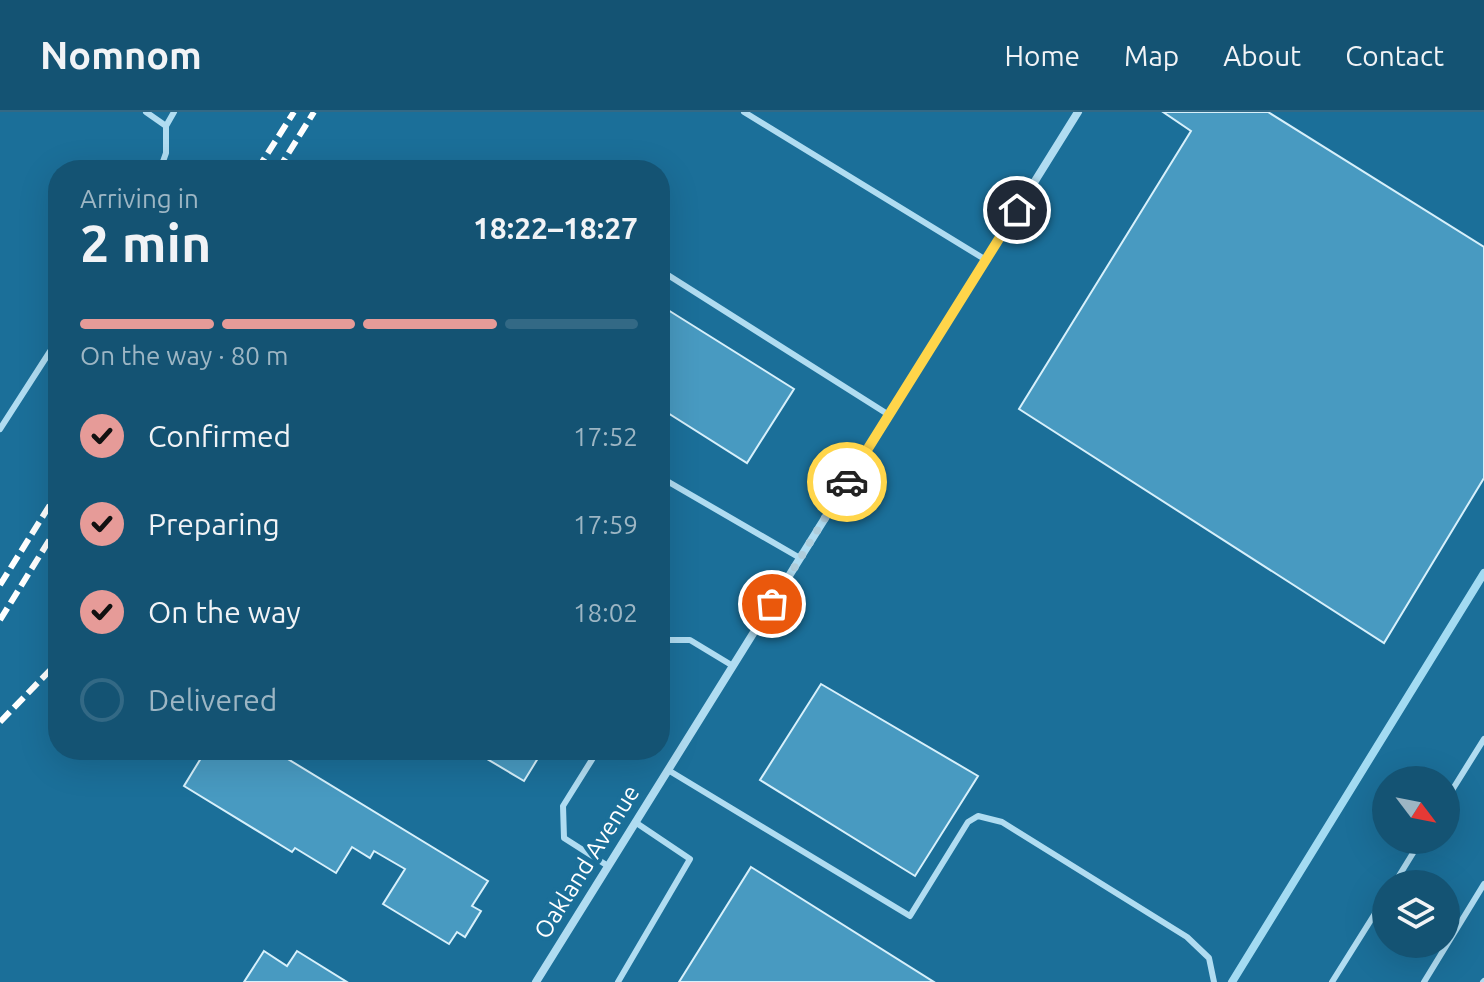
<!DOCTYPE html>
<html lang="en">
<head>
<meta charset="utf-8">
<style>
	body { margin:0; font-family:Ubuntu,sans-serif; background:#215d7b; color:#f1f3f6; height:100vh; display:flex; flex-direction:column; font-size:30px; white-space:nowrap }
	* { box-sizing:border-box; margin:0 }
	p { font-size:26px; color:#9db6c4 }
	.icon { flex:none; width:44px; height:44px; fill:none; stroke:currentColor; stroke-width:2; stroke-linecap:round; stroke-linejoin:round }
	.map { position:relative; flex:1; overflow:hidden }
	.sheet { position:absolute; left:48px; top:48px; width:622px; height:600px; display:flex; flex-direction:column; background:#145373; border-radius:32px; box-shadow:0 8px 32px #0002 }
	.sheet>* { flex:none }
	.needle { width:52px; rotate:122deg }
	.buttons { position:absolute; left:1372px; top:654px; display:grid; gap:16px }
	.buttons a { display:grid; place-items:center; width:88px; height:88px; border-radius:50%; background:#145373; box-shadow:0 8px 32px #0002; font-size:40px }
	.pin { position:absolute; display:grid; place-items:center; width:68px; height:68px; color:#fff; margin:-34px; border:4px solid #fff; border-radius:50%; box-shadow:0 2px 8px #0007 }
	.courier { position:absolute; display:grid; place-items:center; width:80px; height:80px; margin:-40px; border:6px solid #ffd54a; border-radius:50%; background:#fff; color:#222; box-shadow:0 2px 10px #0007 }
	.headline em { font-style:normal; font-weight:700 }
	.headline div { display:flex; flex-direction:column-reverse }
	.headline { display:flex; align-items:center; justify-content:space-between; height:136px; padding:0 32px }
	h1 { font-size:52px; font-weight:700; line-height:60px }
	.bar { display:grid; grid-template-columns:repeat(4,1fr); gap:12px 8px; align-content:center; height:96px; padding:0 32px }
	.bar i { height:10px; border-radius:6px; background:#336985 }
	.bar .on { background:#e69b98 }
	.bar p { grid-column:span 4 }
	ol { padding:0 32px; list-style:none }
	li { display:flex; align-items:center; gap:24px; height:88px }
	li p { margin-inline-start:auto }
	li .icon { padding:8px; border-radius:50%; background:#e69b98; color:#111; stroke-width:4 }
	li:last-child { color:#9db6c4 }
	li i { width:44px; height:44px; border:4px solid #336985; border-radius:50% }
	header { display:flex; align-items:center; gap:48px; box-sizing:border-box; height:112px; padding:0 40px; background:#145373; border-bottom:2px solid #336985 }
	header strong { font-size:38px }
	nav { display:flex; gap:44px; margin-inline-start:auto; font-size:28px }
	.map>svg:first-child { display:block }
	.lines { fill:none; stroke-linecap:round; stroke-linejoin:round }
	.stream { stroke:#a3dbf2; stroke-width:8 }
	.building { fill:#489ac1; stroke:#d7f0fb; stroke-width:2 }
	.service { stroke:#b0dcf1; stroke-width:6 }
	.minor { stroke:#b0dcf1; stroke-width:8 }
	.rail { stroke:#fff; stroke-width:6; stroke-dasharray:14 6; stroke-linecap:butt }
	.done { stroke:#afcddb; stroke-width:8; stroke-dasharray:0 14.4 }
	.route { stroke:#ffd54a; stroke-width:10 }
	.labels { text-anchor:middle; stroke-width:8; stroke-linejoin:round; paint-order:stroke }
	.street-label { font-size:24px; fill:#fff; stroke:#1b6f99 }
</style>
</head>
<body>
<header>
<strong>Nomnom</strong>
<nav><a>Home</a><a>Map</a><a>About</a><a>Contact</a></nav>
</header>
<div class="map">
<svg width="1484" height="870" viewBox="0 0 1484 870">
	<rect width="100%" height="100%" fill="#1b6f99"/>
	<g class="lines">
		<!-- stream -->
		<path class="stream" d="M1232,870L1484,461"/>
	</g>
	<!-- building -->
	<path class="building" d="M1163,0H1268L1484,135V366L1384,531L1019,297L1191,19Z
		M660,193L794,277L747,351L660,296Z
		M821,572L978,664L915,764L760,668Z
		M206,638H273L488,769L472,794L481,799L465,825L457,820L449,832L383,792L405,757L374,739L370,746L352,735L336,761L295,736L292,740L184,674Z
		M472,638H543L524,669Z
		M751,755L934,870H679Z
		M264,839L287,854L297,839L347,870H244Z"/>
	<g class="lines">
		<!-- service -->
		<path class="service" d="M146,0L166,14V41L160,58
			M744,0L986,148
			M166,14L174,0
			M660,158L889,303
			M0,317L58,227
			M660,365L800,446
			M660,540L668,528H690L733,554
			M598,638L563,694L564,726L608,754
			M668,658L910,804L968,710L978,704L1002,710L1187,825L1209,846L1214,870
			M1446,688L1484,627
			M1394,772L1421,728
			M618,870L690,747L635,710
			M1332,870L1386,784
			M1424,870L1484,772
			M1483,870L1484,869"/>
		<!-- minor -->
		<path class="minor" d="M536,870L1078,0"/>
		<!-- rail -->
		<path class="rail" d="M257,58L294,0
			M278,58L314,0
			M0,473L58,380
			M0,508L58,414
			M0,610L58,550"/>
	</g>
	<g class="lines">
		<!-- done -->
		<path class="done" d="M772,492L847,370"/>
		<!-- route -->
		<path class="route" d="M847,370L1017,98"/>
	</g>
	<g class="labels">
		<!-- street labels -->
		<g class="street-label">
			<text transform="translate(587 750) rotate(-58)" y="8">Oakland Avenue</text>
		</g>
	</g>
</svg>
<div class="buttons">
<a><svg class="needle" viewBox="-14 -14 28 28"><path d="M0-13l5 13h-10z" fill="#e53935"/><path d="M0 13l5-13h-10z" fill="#9db6c4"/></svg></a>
<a><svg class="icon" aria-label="layers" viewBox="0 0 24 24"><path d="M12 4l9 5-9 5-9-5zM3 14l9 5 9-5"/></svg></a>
</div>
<div class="pin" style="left:772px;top:492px;background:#ea580c"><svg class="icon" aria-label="bag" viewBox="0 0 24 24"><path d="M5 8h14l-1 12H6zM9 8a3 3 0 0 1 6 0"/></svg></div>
<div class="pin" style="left:1017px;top:98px;background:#1f2937"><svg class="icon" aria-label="home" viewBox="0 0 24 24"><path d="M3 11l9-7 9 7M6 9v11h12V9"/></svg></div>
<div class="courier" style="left:847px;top:370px"><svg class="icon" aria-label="car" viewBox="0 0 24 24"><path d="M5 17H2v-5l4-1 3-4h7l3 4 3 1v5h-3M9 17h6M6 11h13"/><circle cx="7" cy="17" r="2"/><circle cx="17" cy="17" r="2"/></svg></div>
<section class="sheet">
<div class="headline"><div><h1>2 min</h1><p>Arriving in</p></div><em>18:22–18:27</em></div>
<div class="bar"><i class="on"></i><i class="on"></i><i class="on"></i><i></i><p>On the way · 80 m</p></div>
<ol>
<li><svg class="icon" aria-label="check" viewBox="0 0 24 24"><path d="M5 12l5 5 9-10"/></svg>Confirmed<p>17:52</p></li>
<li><svg class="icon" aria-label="check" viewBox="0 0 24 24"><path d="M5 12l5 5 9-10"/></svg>Preparing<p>17:59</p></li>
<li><svg class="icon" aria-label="check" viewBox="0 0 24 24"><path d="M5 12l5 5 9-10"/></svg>On the way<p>18:02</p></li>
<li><i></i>Delivered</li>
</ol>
</section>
</div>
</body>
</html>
